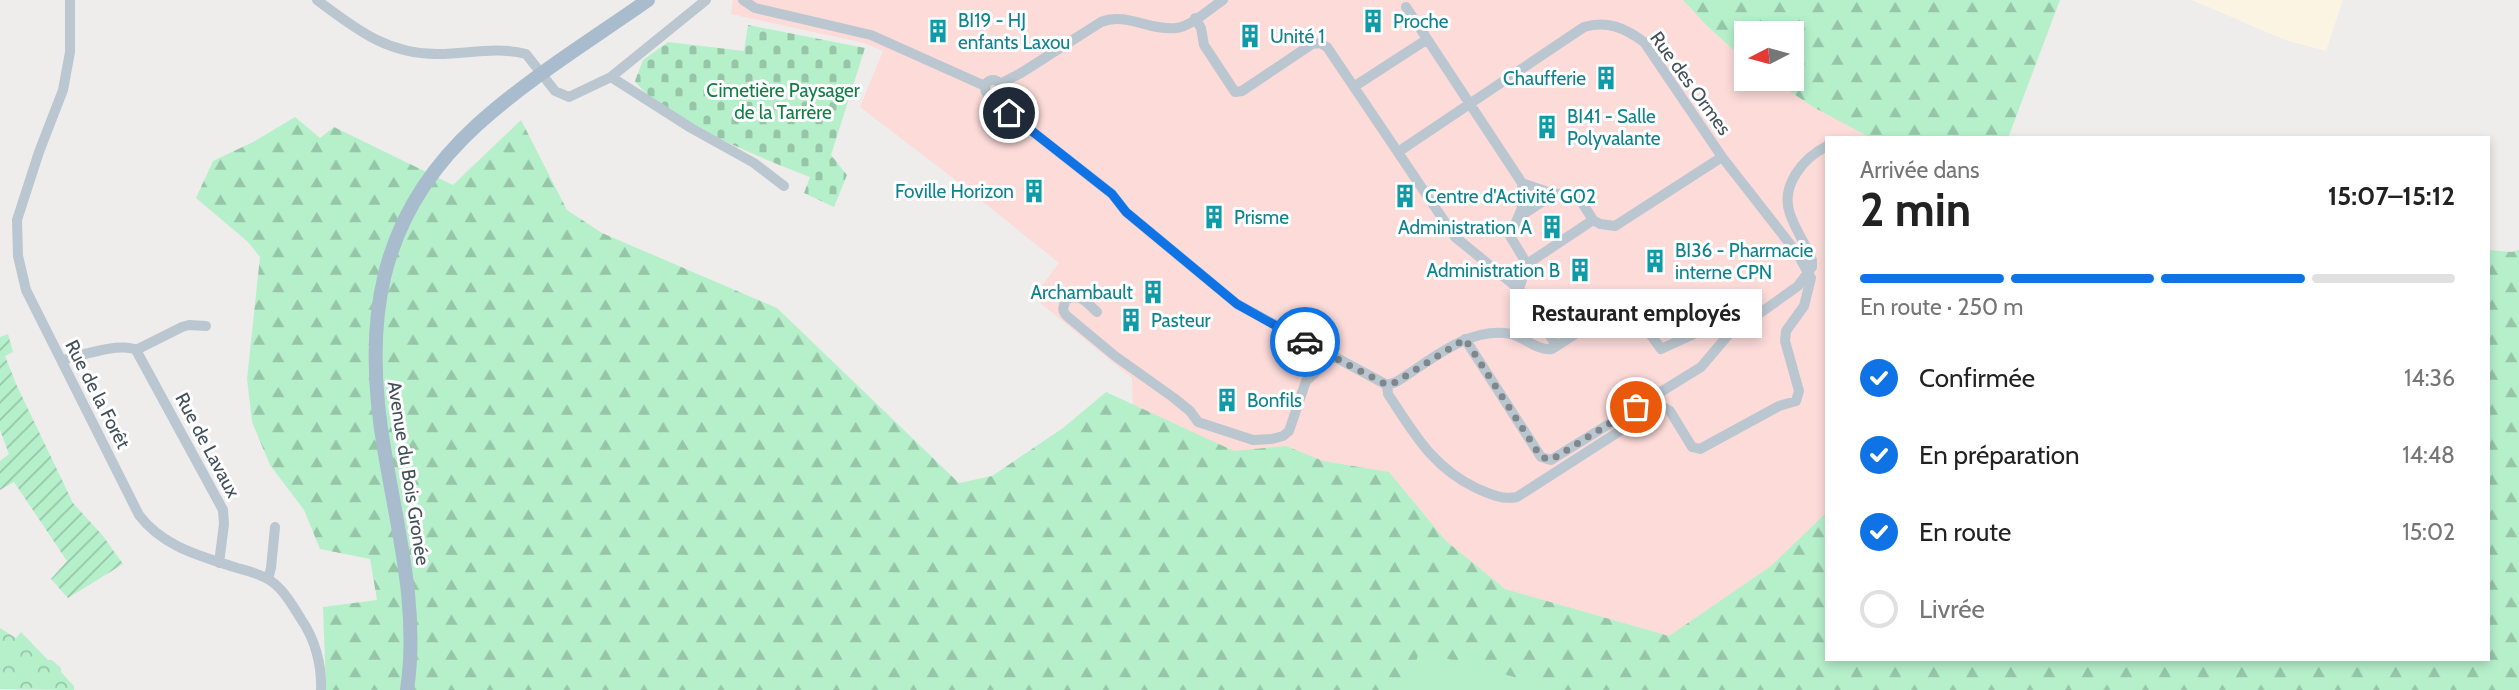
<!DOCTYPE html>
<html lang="fr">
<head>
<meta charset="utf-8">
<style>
	body { margin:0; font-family:Cabin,sans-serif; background:#f2f2f2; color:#222; height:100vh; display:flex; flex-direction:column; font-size:26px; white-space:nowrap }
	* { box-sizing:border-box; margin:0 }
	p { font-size:23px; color:#767676 }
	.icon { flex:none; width:38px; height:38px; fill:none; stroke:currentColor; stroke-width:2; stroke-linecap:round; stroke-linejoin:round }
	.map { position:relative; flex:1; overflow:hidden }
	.drawer { position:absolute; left:1825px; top:136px; width:665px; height:525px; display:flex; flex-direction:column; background:#fff; border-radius:0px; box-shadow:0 4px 10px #0003 }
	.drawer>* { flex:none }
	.needle { width:46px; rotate:264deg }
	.tools { position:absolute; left:1734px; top:21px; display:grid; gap:14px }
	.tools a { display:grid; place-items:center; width:70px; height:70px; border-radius:0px; background:#fff; box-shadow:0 4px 10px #0003; font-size:35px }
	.pin { position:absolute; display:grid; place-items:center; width:60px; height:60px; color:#fff; margin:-30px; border:4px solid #fff; border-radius:50%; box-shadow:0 2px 7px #0007 }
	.courier { position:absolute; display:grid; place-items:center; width:70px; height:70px; margin:-35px; border:5px solid #0f73e5; border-radius:50%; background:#fff; color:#222; box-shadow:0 2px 9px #0007 }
	.bubble { position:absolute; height:49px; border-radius:0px; background:#fff; box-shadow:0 4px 10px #0003; font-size:23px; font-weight:800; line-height:49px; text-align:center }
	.summary em { font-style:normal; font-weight:800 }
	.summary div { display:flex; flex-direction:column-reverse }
	.summary { display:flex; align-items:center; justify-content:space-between; height:119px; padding:0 35px }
	h1 { font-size:46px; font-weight:800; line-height:52px }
	.bar { display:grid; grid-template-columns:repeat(4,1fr); gap:10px 7px; align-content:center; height:84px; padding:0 35px }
	.bar i { height:9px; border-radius:5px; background:#e0e0e0 }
	.bar .active { background:#0f73e5 }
	.bar p { grid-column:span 4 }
	ol { padding:0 35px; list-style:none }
	li { display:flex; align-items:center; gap:21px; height:77px }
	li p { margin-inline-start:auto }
	li .icon { padding:7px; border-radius:50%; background:#0f73e5; color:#fff; stroke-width:4 }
	li:last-child { color:#767676 }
	li i { width:38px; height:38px; border:4px solid #e0e0e0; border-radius:50% }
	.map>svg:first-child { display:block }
	.commercial { fill:#fcf4e2 }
	.medical { fill:#fcdbd9 }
	.forest { fill:url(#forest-firs) }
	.cemetery { fill:url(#cemetery-stones) }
	.park { fill:url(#park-crowns) }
	.garden { fill:url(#garden-furrows) }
	.pitch { fill:#b6f0cb }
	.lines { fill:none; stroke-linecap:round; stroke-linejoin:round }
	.minor { stroke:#bbc7d0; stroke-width:10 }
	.primary { stroke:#a9bccd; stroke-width:14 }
	.done { stroke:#7f878d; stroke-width:7; stroke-dasharray:0 12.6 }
	.route { stroke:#0f73e5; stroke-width:9 }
	.labels { text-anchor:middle; stroke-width:6; stroke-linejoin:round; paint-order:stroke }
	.culture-label { font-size:19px; fill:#0d838f; stroke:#fff; text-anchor:start }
	.street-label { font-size:19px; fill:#43505a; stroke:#fff }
	.park-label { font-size:19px; fill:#117e45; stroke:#fff }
</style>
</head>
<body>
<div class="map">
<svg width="2519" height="690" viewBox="0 0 2519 690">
	<defs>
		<pattern id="forest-firs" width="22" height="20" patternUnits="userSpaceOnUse" patternTransform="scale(1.75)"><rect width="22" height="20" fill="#b6f0cb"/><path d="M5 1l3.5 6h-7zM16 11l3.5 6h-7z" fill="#96c5a8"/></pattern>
		<pattern id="cemetery-stones" width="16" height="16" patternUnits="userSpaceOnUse" patternTransform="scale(1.75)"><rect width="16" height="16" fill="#b6f0cb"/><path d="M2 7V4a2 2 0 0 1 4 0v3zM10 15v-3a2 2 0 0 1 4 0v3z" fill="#96c5a8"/></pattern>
		<pattern id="park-crowns" width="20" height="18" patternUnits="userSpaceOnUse" patternTransform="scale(1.75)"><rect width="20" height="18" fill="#b6f0cb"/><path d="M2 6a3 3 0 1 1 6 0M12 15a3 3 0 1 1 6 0" fill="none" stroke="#96c5a8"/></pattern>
		<pattern id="garden-furrows" width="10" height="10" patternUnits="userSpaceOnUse" patternTransform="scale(1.75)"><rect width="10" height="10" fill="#b6f0cb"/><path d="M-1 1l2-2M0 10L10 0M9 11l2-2" fill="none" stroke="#96c5a8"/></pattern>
	</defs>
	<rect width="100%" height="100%" fill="#efecec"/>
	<!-- commercial -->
	<path class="commercial" d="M2192,0H2343L2326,51L2285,40Z"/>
	<!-- medical -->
	<path class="medical" d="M733,0H1683L1707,26L1746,61V79H1772L1813,107L1876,138H1827V660L1621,690L1133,413L1132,378L1033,297L1059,263L962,185L860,107L883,51L864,43L731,14Z"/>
	<!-- forest -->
	<path class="forest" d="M1683,0H2060L2008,138H1871L1813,107L1772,79H1792V33H1746V61L1707,26Z
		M295,117L320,138L334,127L453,185L521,120L567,210L602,233L777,308L959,483L992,476L1063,428L1106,392L1234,451L1286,446L1323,461L1389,472L1446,541L1505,589L1669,636L1771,566L1827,512V660H2488L2489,250L2512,252L2519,250V690H326L323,607L377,600L370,559L320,549L304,510L270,465L252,422L247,379L260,257L248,242L196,198L213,161L253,142Z"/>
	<!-- cemetery -->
	<path class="cemetery" d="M748,25L865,48L831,155L847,175L834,207L804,193L810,177C767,161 660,117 635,81L643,60L668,42L744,51Z"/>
	<!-- park -->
	<path class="park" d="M0,628L16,638L21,632L48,660H52L61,668V672L74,686V690L0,689Z"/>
	<!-- garden -->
	<path class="garden" d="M8,334L13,352L5,356L17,386L73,503L103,536L123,564L68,598L51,579L67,561L14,482L0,490V461L9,454L0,430V337Z"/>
	<!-- pitch -->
	<path class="pitch" d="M1419,651L1562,690H1409Z"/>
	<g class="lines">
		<!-- minor -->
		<path class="minor" d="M70,0V52L63,90L39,152L17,220L18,256L26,290L139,515C163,547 201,556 237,568C248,571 262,574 271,581C284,590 293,606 301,619C315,639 322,665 321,690
			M317,0C356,29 388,55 439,54C468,54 496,46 526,54L555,91L569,97L611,77L706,0
			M743,0L755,8L871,35L985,86
			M1406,7L1522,183
			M1195,18L1201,28L1204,45L1235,92L1242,91L1312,44L1320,43L1327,47L1455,237L1519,289L1556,345
			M611,77L691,128L754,163L784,186
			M985 88a8 8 0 1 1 16 0a8 8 0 1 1-16 0Z
			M1000,84L1021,73L1101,22C1127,12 1149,31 1176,28C1192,26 1209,9 1223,0
			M1355,86L1426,40
			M996,95L1009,113L1112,194L1126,212L1237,304L1387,385
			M1522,183V208L1510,236L1527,264
			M1519,217L1554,194
			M1593,220L1600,224L1615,226L1722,157
			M1519,289L1527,264L1593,220L1576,193L1554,194L1522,183
			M1097,312C1088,304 1079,291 1066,300C1063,307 1061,311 1068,317L1115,356L1174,398L1190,411L1198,422L1253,440L1272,439L1283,436L1289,431L1306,381L1332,357
			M1465,339L1541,457L1551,460L1701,367L1741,320L1760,313L1798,286L1812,267V260C1806,245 1795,229 1790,214C1780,186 1803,158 1827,146
			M136,350L182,327L189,325L206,326
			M62,360C79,356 120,342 136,350L223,510L224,524L219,563
			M1387,385L1388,394C1414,433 1432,467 1476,488C1490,494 1501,500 1517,497L1654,409L1665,408L1670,411L1692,447L1700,449L1779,406L1796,401L1799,391L1785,341L1786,331L1804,306L1811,278L1797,253L1722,157L1644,42C1625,28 1607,20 1584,27L1398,152
			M1387,385L1396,382C1429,362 1469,325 1511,334C1525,337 1537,351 1552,349L1620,305L1625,304L1633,310L1661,349L1716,324L1741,320
			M268,579L271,568L275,527"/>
		<!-- primary -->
		<path class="primary" d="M407,690C419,610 398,532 385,454C362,325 376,217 477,125C529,78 591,40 648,0"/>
	</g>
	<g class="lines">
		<!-- done -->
		<path class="done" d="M1305,342L1387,385L1396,382L1465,339L1541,457L1551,460L1636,407"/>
		<!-- route -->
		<path class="route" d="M1009,113L1112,194L1126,212L1237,304L1305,342"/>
	</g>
	<!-- icons -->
	<defs>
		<g id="building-bare" transform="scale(1.89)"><path d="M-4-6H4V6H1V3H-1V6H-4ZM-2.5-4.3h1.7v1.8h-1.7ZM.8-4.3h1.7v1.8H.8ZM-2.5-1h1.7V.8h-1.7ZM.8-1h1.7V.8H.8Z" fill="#0f9aa8" stroke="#fff" stroke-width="2.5" paint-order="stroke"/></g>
	</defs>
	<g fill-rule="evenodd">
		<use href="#building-bare" x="1373" y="21"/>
		<use href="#building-bare" x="938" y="31"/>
		<use href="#building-bare" x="1250" y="36"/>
		<use href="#building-bare" x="1606" y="78"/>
		<use href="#building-bare" x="1547" y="127"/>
		<use href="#building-bare" x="1034" y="191"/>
		<use href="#building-bare" x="1405" y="196"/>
		<use href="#building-bare" x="1214" y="217"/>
		<use href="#building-bare" x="1552" y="227"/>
		<use href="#building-bare" x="1655" y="261"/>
		<use href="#building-bare" x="1580" y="270"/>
		<use href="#building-bare" x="1153" y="292"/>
		<use href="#building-bare" x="1131" y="320"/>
		<use href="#building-bare" x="1227" y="400"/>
	</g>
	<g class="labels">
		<!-- culture labels -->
		<g class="culture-label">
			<text x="958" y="27">BI19 - HJ<tspan x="958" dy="22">enfants Laxou</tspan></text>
			<text x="1393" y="28">Proche</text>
			<text x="1270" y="43">Unité 1</text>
			<text x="1586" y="85" text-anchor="end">Chaufferie</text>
			<text x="1567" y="123">BI41 - Salle<tspan x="1567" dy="22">Polyvalante</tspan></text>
			<text x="1014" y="198" text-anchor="end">Foville Horizon</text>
			<text x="1425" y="203">Centre d'Activité G02</text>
			<text x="1234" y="224">Prisme</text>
			<text x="1532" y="234" text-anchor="end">Administration A</text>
			<text x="1675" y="257">BI36 - Pharmacie<tspan x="1675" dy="22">interne CPN</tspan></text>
			<text x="1560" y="277" text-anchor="end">Administration B</text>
			<text x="1133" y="299" text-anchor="end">Archambault</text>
			<text x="1151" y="327">Pasteur</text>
			<text x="1247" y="407">Bonfils</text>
		</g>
		<!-- street labels -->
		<g class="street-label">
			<text transform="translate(1691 83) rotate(54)" y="7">Rue des Ormes</text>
			<text transform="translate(98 394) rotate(63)" y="7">Rue de la Forêt</text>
			<text transform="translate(208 445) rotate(62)" y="7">Rue de Lavaux</text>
			<text transform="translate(409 473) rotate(81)" y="7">Avenue du Bois Gronée</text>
		</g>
		<!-- park labels -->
		<g class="park-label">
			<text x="783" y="97">Cimetière Paysager<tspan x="783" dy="22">de la Tarrère</tspan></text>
		</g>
	</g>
</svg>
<div class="tools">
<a><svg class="needle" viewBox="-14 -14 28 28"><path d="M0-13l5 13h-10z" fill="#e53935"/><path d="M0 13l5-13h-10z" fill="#767676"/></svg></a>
</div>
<div class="pin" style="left:1636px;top:407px;background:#ea580c"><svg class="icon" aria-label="bag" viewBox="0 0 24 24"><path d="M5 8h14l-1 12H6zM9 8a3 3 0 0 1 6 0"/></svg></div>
<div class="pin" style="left:1009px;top:113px;background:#1f2937"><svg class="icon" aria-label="home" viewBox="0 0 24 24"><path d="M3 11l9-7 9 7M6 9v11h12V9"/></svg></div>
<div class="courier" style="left:1305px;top:342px"><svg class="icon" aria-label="car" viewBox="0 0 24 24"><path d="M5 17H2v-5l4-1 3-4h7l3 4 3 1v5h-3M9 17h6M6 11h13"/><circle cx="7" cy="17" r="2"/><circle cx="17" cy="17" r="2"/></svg></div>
<div class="bubble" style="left:1510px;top:289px;width:252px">Restaurant employés</div>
<section class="drawer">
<div class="summary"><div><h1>2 min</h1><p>Arrivée dans</p></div><em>15:07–15:12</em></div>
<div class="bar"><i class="active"></i><i class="active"></i><i class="active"></i><i></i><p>En route · 250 m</p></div>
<ol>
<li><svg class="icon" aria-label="check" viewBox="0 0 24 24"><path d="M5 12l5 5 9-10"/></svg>Confirmée<p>14:36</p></li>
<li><svg class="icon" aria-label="check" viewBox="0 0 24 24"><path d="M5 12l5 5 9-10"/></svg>En préparation<p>14:48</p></li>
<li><svg class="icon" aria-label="check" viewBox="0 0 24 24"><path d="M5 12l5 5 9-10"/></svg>En route<p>15:02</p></li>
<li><i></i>Livrée</li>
</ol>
</section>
</div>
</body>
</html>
